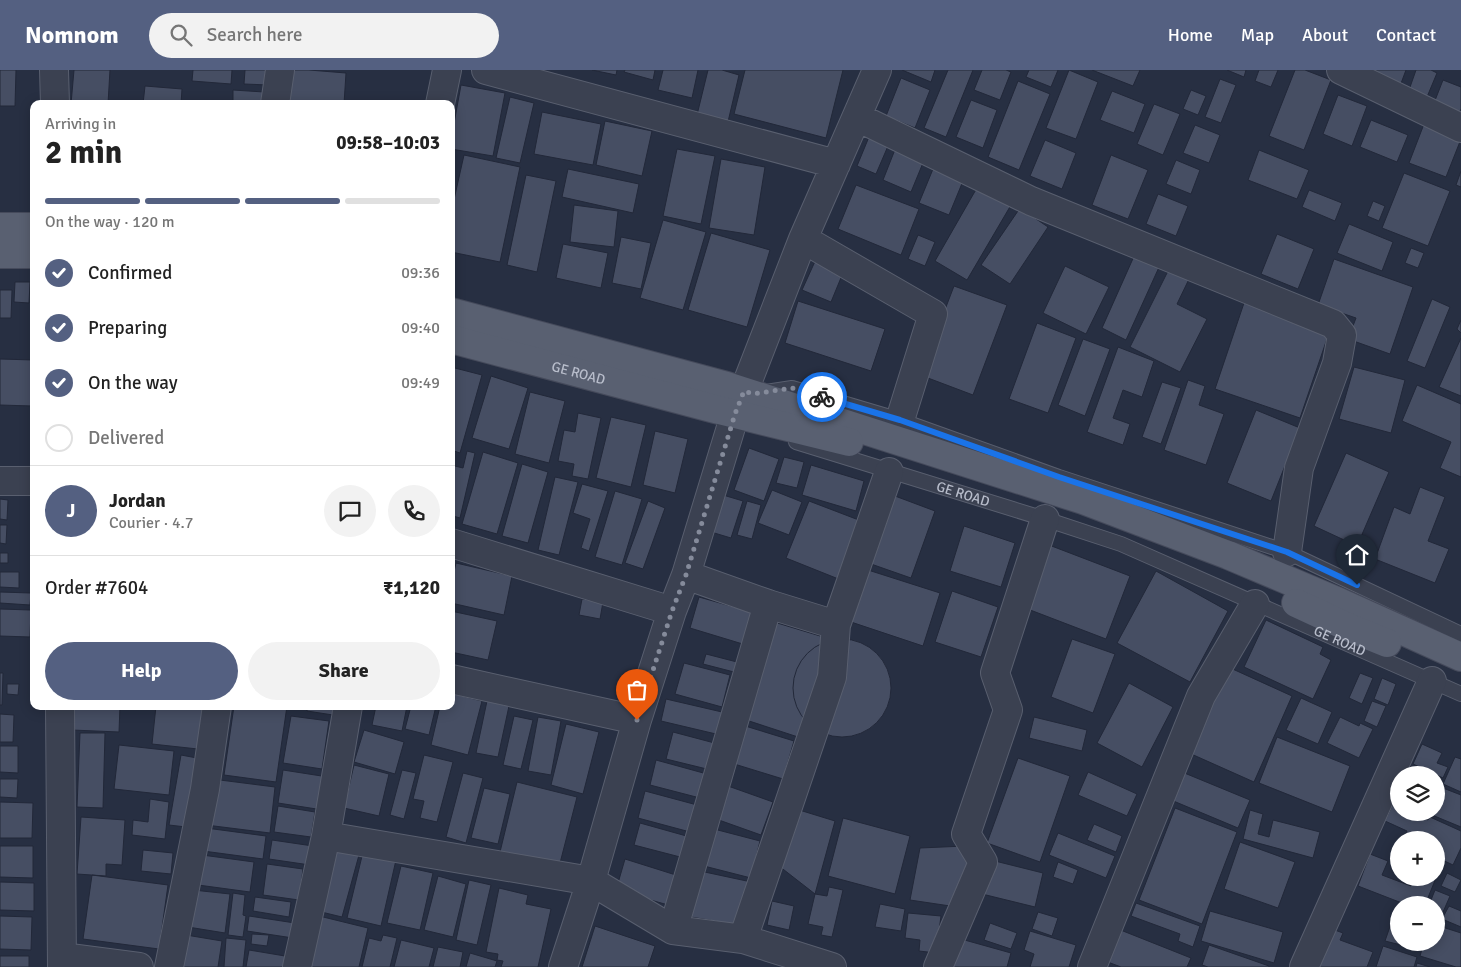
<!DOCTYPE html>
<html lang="en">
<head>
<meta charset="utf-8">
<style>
	body { margin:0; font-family:Signika,sans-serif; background:#f2f2f2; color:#222; height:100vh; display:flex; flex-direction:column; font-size:19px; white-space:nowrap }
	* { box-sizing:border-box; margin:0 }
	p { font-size:16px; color:#767676 }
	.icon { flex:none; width:28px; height:28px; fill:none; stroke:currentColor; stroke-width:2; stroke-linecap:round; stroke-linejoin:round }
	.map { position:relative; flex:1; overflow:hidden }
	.sheet { position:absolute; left:30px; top:30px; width:425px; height:610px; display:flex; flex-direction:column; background:#fff; border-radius:10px; box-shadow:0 2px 12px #0003 }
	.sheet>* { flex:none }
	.fabs { position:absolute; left:1390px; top:696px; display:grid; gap:10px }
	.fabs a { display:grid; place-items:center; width:55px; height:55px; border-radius:50%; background:#fff; box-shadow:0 2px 12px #0003; font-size:25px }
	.pin { position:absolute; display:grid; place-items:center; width:42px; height:42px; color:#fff; margin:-51px -21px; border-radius:50% 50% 50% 0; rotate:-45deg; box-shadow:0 0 5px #0007 }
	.pin .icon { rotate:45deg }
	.courier { position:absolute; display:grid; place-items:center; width:50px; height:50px; margin:-25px; border:4px solid #1a73e8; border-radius:50%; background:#fff; color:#222; box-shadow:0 1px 6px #0007 }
	.headline em { font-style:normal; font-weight:700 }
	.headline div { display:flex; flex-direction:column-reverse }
	.headline { display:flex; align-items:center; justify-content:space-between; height:85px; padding:0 15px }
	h1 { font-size:32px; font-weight:700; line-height:38px }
	.bar { display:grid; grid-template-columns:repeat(4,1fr); gap:8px 5px; align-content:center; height:60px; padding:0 15px }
	.bar i { height:6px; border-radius:4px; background:#e0e0e0 }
	.bar .current { background:#546081 }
	.bar p { grid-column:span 4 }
	.line { display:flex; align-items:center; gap:12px; padding:0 15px; border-top:1px solid #e0e0e0 }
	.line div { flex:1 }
	.round { display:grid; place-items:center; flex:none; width:52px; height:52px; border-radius:26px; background:#f2f2f2 }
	ol { padding:0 15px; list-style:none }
	li { display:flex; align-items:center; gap:15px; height:55px }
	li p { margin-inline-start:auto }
	li .icon { padding:5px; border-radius:50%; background:#546081; color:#fff; stroke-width:4 }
	li:last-child { color:#767676 }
	li i { width:28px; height:28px; border:2px solid #e0e0e0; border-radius:50% }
	.button { display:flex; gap:10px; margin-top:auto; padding:10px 15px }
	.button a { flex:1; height:58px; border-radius:30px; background:#546081; color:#fff; font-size:20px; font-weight:700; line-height:58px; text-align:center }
	.button a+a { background:#f2f2f2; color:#222 }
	header { display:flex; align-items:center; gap:30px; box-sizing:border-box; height:70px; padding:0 25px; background:#546081; color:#fff }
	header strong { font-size:24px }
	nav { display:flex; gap:28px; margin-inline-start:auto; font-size:18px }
	.search { width:350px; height:45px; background:#f2f2f2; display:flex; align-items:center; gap:12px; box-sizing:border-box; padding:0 18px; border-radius:28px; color:#767676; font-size:19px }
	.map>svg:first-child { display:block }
	.building { fill:#464e63; stroke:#222839 }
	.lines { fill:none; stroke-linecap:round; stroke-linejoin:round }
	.service-casing { stroke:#595f6f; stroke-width:16 }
	.minor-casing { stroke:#595f6f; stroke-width:30 }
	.primary-casing { stroke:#454a5b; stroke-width:30 }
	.service { stroke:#3b4151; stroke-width:14 }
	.minor { stroke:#3b4151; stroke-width:28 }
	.primary { stroke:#596071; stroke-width:28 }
	.done { stroke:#858b9b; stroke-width:5; stroke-dasharray:0 9 }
	.route { stroke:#1a73e8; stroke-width:6 }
	.labels { text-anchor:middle; stroke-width:4; stroke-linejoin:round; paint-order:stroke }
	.street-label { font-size:14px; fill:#b8bdcb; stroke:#202637 }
</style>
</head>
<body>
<header>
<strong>Nomnom</strong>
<div class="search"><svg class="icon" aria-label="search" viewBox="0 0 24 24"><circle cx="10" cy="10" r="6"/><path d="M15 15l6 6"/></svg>Search here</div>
<nav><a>Home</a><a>Map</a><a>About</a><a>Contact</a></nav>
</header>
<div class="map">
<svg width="1461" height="897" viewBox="0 0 1461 897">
	<rect width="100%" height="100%" fill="#272f42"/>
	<!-- building -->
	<path class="building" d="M0,0H16L15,36H0Z
		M74,0H110L108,34H71Z
		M193,0H232L231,14L192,11Z
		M245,0H270L269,15L244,14Z
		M290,0H309L346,3L344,34H323L287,30Z
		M592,0H617L616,5Z
		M625,0H655L653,10L624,2Z
		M663,0H698L692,28L658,20Z
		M708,0H722L739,5L727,56L696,49Z
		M745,0H843L826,68L734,44Z
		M902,0H935L931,12Z
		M948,0H973L946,67L924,58Z
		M982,0H1006L1011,2L1000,30L974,20Z
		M1029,0H1058L1051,17L1026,7Z
		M1069,0L1098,12L1076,69L1046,58Z
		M1092,0H1140L1133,16Z
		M1227,0H1246L1244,7Z
		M1259,0H1278L1271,17L1255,11Z
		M1295,0H1305L1331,10L1304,80L1269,66Z
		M1360,0H1406L1400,16Z
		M1416,0H1431L1437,3L1427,27L1409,20Z
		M901,8L930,20L915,58L886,46Z
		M1220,9L1236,15L1221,53L1205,47Z
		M1443,10L1461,17V39L1459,43L1434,33Z
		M1018,11L1050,24L1019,100L988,87Z
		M461,15L505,23L493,86L451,79V70Z
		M145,16L182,19L181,34H143Z
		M233,20L264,22L263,34H233Z
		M1191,20L1206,26L1198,45L1183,39Z
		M1112,21L1145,34L1134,63L1100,50Z
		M1338,25L1367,36L1352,76L1323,64Z
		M510,27L534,33L520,93L496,88Z
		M971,30L997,40L983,78L956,67Z
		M1154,34L1180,44L1163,85L1137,74Z
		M542,42L601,54L593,95L534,84Z
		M1371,50L1408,65L1397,92L1360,77Z
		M605,51L652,61L642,106L596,95Z
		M1424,54L1461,69L1446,107L1409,93Z
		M1195,55L1220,65L1209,93L1183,83Z
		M871,62L891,69L876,104L857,96Z
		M1045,70L1076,83L1062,119L1030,106Z
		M896,77L925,88L911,122L883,110Z
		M677,79L715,86L701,154L663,146Z
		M1259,80L1309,100L1297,129L1248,110Z
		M464,85L520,97L500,192L451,182V143Z
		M1111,85L1148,100L1128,149L1092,135Z
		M721,89L765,97L754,165L709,158Z
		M1176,90L1200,100L1191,124L1166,114Z
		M568,99L639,114L633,143L562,127Z
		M933,99L963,111L949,145L919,133Z
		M1461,101V117L1456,115Z
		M1404,103L1450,121L1428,176L1382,158Z
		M526,105L556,111L537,202L507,195Z
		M856,115L919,139L901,185L838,159Z
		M978,116L1011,135L967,210L935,191Z
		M1309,120L1342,133L1335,151L1302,137Z
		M1158,124L1188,136L1176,166L1146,154Z
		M1373,131L1385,136L1379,151L1367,146Z
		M574,135L618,141L614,177L570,172Z
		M1020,138L1048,157L1010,214L981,195Z
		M663,150L706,162L683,240L640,228Z
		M1349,154L1393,172L1382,201L1337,183Z
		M711,163L770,180L747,257L688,240Z
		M1277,164L1314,179L1298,219L1261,204Z
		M918,165L935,172L925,196L908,189Z
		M621,167L651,173L641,219L612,213Z
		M563,174L608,183L601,218L556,208Z
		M1411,178L1424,183L1418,198L1405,193Z
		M1135,184L1160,195L1126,270L1102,258Z
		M817,187L845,198L831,232L802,220Z
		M1334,189L1413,217L1390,284L1348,269L1356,248L1318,235Z
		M1065,196L1109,217L1086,264L1043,243Z
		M1170,197L1190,207L1177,234L1207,249L1180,302L1130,277Z
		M15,212H30L29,233L14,232Z
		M954,216L1007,235L973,325L920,305Z
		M0,220H12L11,248H0Z
		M1432,229L1450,237L1425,298L1407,291Z
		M1245,230L1330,260L1300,348L1215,319Z
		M798,231L885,259L871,301L785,273Z
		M1461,250V263L1457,259Z
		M1037,253L1076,268L1048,343L1009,329Z
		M1461,268V326L1439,317Z
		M1083,269L1110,279L1085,346L1058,335Z
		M1118,277L1154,291L1142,327L1123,320L1113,348L1130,354L1123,375L1087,362Z
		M0,289L34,290L32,336L0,335Z
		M451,297L482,305L460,383L451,380Z
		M1354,297L1405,310L1391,363L1339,349Z
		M491,306L528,318L509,379L472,368Z
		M1188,310L1205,316L1199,335L1224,344L1206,395L1164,380Z
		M1162,312L1181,318L1161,374L1142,367Z
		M1417,315L1461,334V407L1440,398L1451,372L1402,351Z
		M530,322L565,331L549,393L515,384Z
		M1256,340L1300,358L1271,431L1227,413Z
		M578,343L601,348L588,409L572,406L574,394L558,391L564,360L575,362Z
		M611,347L646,355L631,417L596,408Z
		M655,361L688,369L675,423L643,415Z
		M749,378L779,389L764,431L734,420Z
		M467,381L475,383L460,448L453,446L451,453V395L463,398Z
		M483,382L518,393L497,464L462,454Z
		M1346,383L1389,402L1357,476L1314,456Z
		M784,387L804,392L797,418L776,413Z
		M522,394L548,402L528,473L502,466Z
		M811,395L864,411L856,441L802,425Z
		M555,407L578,412L559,485L538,480Z
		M582,414L608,421L589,481L581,478L590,449L573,443Z
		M1420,417L1445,427L1428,471L1449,479L1435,513L1375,489L1394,437L1410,444Z
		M772,420L802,432L789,465L758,453Z
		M615,421L642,429L622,495L595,487Z
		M723,425L743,431L731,468L711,462Z
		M895,426L935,441L911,508L871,494Z
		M0,429L8,430L7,450L0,449Z
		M648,431L665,438L643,499L625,493Z
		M747,431L761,435L752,469L737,465Z
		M809,431L864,452L841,510L786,488Z
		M0,455H7L6,474L0,473Z
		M964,456L1015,473L1001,517L950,501Z
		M1049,475L1130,506L1106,569L1025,538Z
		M0,483H8V493H0Z
		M456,493L512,506L504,545L451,533V515Z
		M868,500L940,523L923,576L851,552Z
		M1156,501L1228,541L1190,612L1117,573Z
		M0,502H19V518L0,517Z
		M952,521L998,537L981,587L935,572Z
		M0,522L31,523L30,535L0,533Z
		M699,527L755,543L746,575L690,558Z
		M582,529L603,532L600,549L579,545Z
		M0,539L31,540L30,567L0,566Z
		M451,541L497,551L488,590L451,582Z
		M1266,550L1323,577L1320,584L1331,590L1313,629L1244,597Z
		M774,552L830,569L798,667L743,649Z
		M1072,569L1115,584L1093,643L1051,627Z
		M793 618a49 49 0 1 1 98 0a49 49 0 1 1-98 0Z
		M706,584L737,592L734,602L703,594Z
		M684,593L730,605L722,637L675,624Z
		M1226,596L1292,626L1254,712L1189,683Z
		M0,603H3L2,635H0Z
		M1360,603L1373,608L1362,634L1349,628Z
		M1382,608L1396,614L1388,635L1374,629Z
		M1129,613L1173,637L1142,697L1097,673Z
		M7,614H19L18,625L7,624Z
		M451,616L454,624L482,631L468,685L431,675L440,636H451Z
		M1301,628L1332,642L1318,674L1286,660Z
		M666,629L722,642L716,664L661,651Z
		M487,631L509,636L498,687L476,683Z
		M1372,631L1386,636L1377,657L1364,651Z
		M73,636H120L119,662L72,660Z
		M156,636H212L207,680L152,674Z
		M234,636H287L276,712L224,705Z
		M307,636H334L333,645L307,641Z
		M376,636H407L402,661L372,655Z
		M411,636H436L429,665L405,659Z
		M0,644L14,645L13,672H0Z
		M291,646L329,651L322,699L283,693Z
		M514,646L533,650L521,699L503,695Z
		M538,647L561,651L551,705L528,701Z
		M1034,647L1087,660L1082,681L1029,668Z
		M1340,647L1359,656L1360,653L1373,659L1359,688L1327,673Z
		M566,654L599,662L583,724L551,715Z
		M742,655L794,671L783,709L731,693Z
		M364,660L404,672L395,704L354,692Z
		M673,662L722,675L715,701L666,689Z
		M80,663H105L103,738L77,737Z
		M1277,667L1350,696L1332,742L1259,713Z
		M1422,674L1442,683L1437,693L1448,697L1443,708L1413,694Z
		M119,675L174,681L169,725L114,719Z
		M0,676H18V703L0,702Z
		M181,685L197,688L186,757L169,755Z
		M424,685L453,692L437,752L420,748L424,731L413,729Z
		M1455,687L1461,689V722L1443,714Z
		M1018,688L1070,706L1040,792L987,773Z
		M656,690L707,704L700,728L650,715Z
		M354,695L389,704L379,746L344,738Z
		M283,700L328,707L323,740L278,733Z
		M402,700L416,703L404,749L390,745Z
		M1088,702L1137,724L1127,746L1078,725Z
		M1182,702L1250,730L1238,758L1171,730Z
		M463,703L483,708L466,773L446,767Z
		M0,709H18L17,728L0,727Z
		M212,709L275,717L270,763L206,755Z
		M517,712L577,727L559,797L500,782Z
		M728,716L773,732L761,765L716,749Z
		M484,718L510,724L498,774L471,768Z
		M1443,718L1461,725V757L1432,745L1433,742H1436V734Z
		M645,721L712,739L705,766L638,748Z
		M150,729L169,732L165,769L132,765L133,750L148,752Z
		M0,732L33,733L32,768H0Z
		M1393,734L1399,737V742H1411L1428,750L1430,747L1461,761V778L1453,795L1436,787V770H1403L1407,761L1385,751Z
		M278,736L315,742L311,767L274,762Z
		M1175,738L1237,762L1202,854L1139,830Z
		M796,739L835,751L815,824L779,796Z
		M1250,740L1263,744L1258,764L1269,767L1273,750L1320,762L1313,788L1243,769Z
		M81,747L125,750L122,795L106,794V806L77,804Z
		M843,748L910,766L895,824L828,806Z
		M640,753L690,767L684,788L634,775Z
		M1094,754L1122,766L1116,782L1087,770Z
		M206,758L266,766L263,789L203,781Z
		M714,759L760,771L751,808L704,796Z
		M1058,763L1115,786L1106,808L1049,785Z
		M272,770L313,776L310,795L269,789Z
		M1240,772L1295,792L1278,838L1224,819Z
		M0,776H33V808L0,807Z
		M325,776L359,785L342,847L309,839Z
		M965,776L974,814L957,837L910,830L920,778Z
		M143,780L173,783L171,804L141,801Z
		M363,782L396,790L381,856L347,848Z
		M1370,784L1388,791L1382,805L1411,816L1414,808H1436L1425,835H1407L1358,816Z
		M202,785L254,792L250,822L198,815Z
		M625,789L679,806L682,839L616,820Z
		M991,790L1043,803L1035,837L982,824Z
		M1058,792L1078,800L1073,814L1053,807Z
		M267,794L303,799L299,830L263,825Z
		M401,796L433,803L420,860L387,853Z
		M700,801L756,813L738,855L685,846Z
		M1447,803L1461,810L1455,822L1441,816Z
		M92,805L168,815L159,879L83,869Z
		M438,806L466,814L453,867L424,860Z
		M469,810L491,815L477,875L456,870Z
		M0,812L34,813V841L0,840Z
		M829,817L843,820L832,867L821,865L823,857L808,854L815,824L827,826Z
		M499,818L528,825L526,834L551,839L538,897H501L503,891L497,890L498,884L486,882Z
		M193,820L230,824L225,863L188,857Z
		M1435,820L1450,826L1440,849L1436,848V835H1429Z
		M233,823L245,825L243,845L246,846L243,867L228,865Z
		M255,827L291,832L289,847L253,841Z
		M772,831L794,836L789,860L767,855Z
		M1136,833L1200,856L1193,877L1178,871L1180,864L1131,846Z
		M880,834L905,839L901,861L875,857Z
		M1449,836L1461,841V857L1442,849Z
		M1396,839L1399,840V872H1418L1417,879L1385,871Z
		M1210,841L1283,862L1274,893L1201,871Z
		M1038,842L1058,848L1052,866L1032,859Z
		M908,843L941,846L936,883L919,881L920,870L905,868Z
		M315,845L368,858L359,897H302Z
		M0,846L32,847L31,880L0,879Z
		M249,846L295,853L293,868L247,861Z
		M990,853L1017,863L1011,879L984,870Z
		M1436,855L1461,863V897H1456L1420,886L1424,872H1436Z
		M595,856L655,876L648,897H582Z
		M1118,859L1191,888L1187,897H1121L1105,891Z
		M1332,859L1343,863L1340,870L1373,882L1367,897H1318Z
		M1030,861L1076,875L1069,897H1030L1034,884L1024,880Z
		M252,864L269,865L267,876L251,874Z
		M186,865L222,871L218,897H181Z
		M383,865L397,868L390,897H362L369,868L381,871Z
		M226,868L246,870L243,897H224Z
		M961,869L1011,883L1007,897H953Z
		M401,870L434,878L429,897H394Z
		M1209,875L1269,896V897H1208L1202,895Z
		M1383,876L1417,887L1414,897H1376Z
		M438,877L463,882L460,897H433Z
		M249,880L291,887L290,897H246Z
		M470,883L497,891L495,897H466Z
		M0,886H29V897H0Z
		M1417,893L1430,897H1416Z"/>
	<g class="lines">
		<!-- service casing -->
		<g class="service-casing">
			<g id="service">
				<path d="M766,322L792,318L900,350L1059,407L1287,482L1461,564"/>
				<path id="s1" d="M796,372L1045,449L1121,474L1461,624"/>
			</g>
		</g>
		<!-- minor casing -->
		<g class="minor-casing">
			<path id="minor" d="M54,0L55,34
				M486,0L836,94
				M1341,0L1461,58
				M275,34L280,0
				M440,34L447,0
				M857,47L1031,131L1333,254L1342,265L1337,293L1299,398L1287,482
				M803,169L933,244L900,350
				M0,411H34
				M451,473L672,541
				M686,505L768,534L836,555
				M451,609L637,650
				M60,636L62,897
				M326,766L591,811L673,860L743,869L832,897
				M673,860L768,534
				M743,869L832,607L836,555L889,402
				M62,887L139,897
				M169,897L205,719L217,636
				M297,897L326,766L348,636
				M563,897L591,811L637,650L672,541L686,505L735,344L803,169L877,0
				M938,897L983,792L966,764L1008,640L995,603L1045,449
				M1092,897L1201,626L1255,534
				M1304,897L1432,611"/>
		</g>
		<!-- primary casing -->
		<g class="primary-casing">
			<g id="primary">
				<path d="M0,157H34"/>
				<path d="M0,184H34"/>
				<path d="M451,242L727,316L1083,430L1228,485L1339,532L1461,587"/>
				<path id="s2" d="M451,269L715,339L849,372"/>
				<path d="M1296,533L1350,558L1387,573"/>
			</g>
		</g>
		<!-- service -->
		<use href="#service" class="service"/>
		<!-- minor -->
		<use href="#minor" class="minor"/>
		<!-- primary -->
		<use href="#primary" class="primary"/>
	</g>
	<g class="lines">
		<!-- done -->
		<path class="done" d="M637,650L672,541L686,505L735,344L744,321L753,324L792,318L822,327"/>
		<!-- route -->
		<path class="route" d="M822,327L900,350L1059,407L1287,482L1357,515"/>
	</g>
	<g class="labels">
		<!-- street labels -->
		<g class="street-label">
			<text dy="5" stroke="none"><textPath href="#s2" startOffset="132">GE ROAD</textPath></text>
			<text dy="5" stroke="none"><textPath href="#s1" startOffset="175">GE ROAD</textPath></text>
			<text dy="5" stroke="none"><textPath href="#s1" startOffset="580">GE ROAD</textPath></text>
		</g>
	</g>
</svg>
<div class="fabs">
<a><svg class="icon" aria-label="layers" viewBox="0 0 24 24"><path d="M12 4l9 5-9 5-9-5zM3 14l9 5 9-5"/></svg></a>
<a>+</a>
<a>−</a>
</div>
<div class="pin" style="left:637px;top:650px;background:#ea580c"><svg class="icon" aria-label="bag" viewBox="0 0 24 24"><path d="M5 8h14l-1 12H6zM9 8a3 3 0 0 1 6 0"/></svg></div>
<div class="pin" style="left:1357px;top:515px;background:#1f2937"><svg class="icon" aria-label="home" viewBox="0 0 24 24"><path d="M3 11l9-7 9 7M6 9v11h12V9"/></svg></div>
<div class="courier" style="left:822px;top:327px"><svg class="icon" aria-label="bike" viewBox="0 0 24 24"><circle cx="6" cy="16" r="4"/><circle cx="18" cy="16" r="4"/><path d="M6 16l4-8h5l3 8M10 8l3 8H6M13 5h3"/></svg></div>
<section class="sheet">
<div class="headline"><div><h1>2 min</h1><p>Arriving in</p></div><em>09:58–10:03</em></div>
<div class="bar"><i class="current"></i><i class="current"></i><i class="current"></i><i></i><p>On the way · 120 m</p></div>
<ol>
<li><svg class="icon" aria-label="check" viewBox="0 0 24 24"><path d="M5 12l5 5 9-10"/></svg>Confirmed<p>09:36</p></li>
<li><svg class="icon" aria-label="check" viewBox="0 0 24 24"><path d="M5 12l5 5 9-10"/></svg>Preparing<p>09:40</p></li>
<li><svg class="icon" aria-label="check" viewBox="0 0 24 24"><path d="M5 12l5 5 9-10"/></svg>On the way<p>09:49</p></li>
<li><i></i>Delivered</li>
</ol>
<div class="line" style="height:90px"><b class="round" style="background:#546081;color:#fff">J</b><div><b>Jordan</b><p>Courier · 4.7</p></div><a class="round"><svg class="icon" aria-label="chat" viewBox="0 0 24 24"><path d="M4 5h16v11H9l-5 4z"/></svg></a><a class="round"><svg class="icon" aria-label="phone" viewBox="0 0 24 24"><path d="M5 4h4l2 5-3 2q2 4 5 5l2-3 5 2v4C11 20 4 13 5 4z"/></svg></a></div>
<div class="line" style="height:65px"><div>Order #7604</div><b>₹1,120</b></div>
<div class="button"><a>Help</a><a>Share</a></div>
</section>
</div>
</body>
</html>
